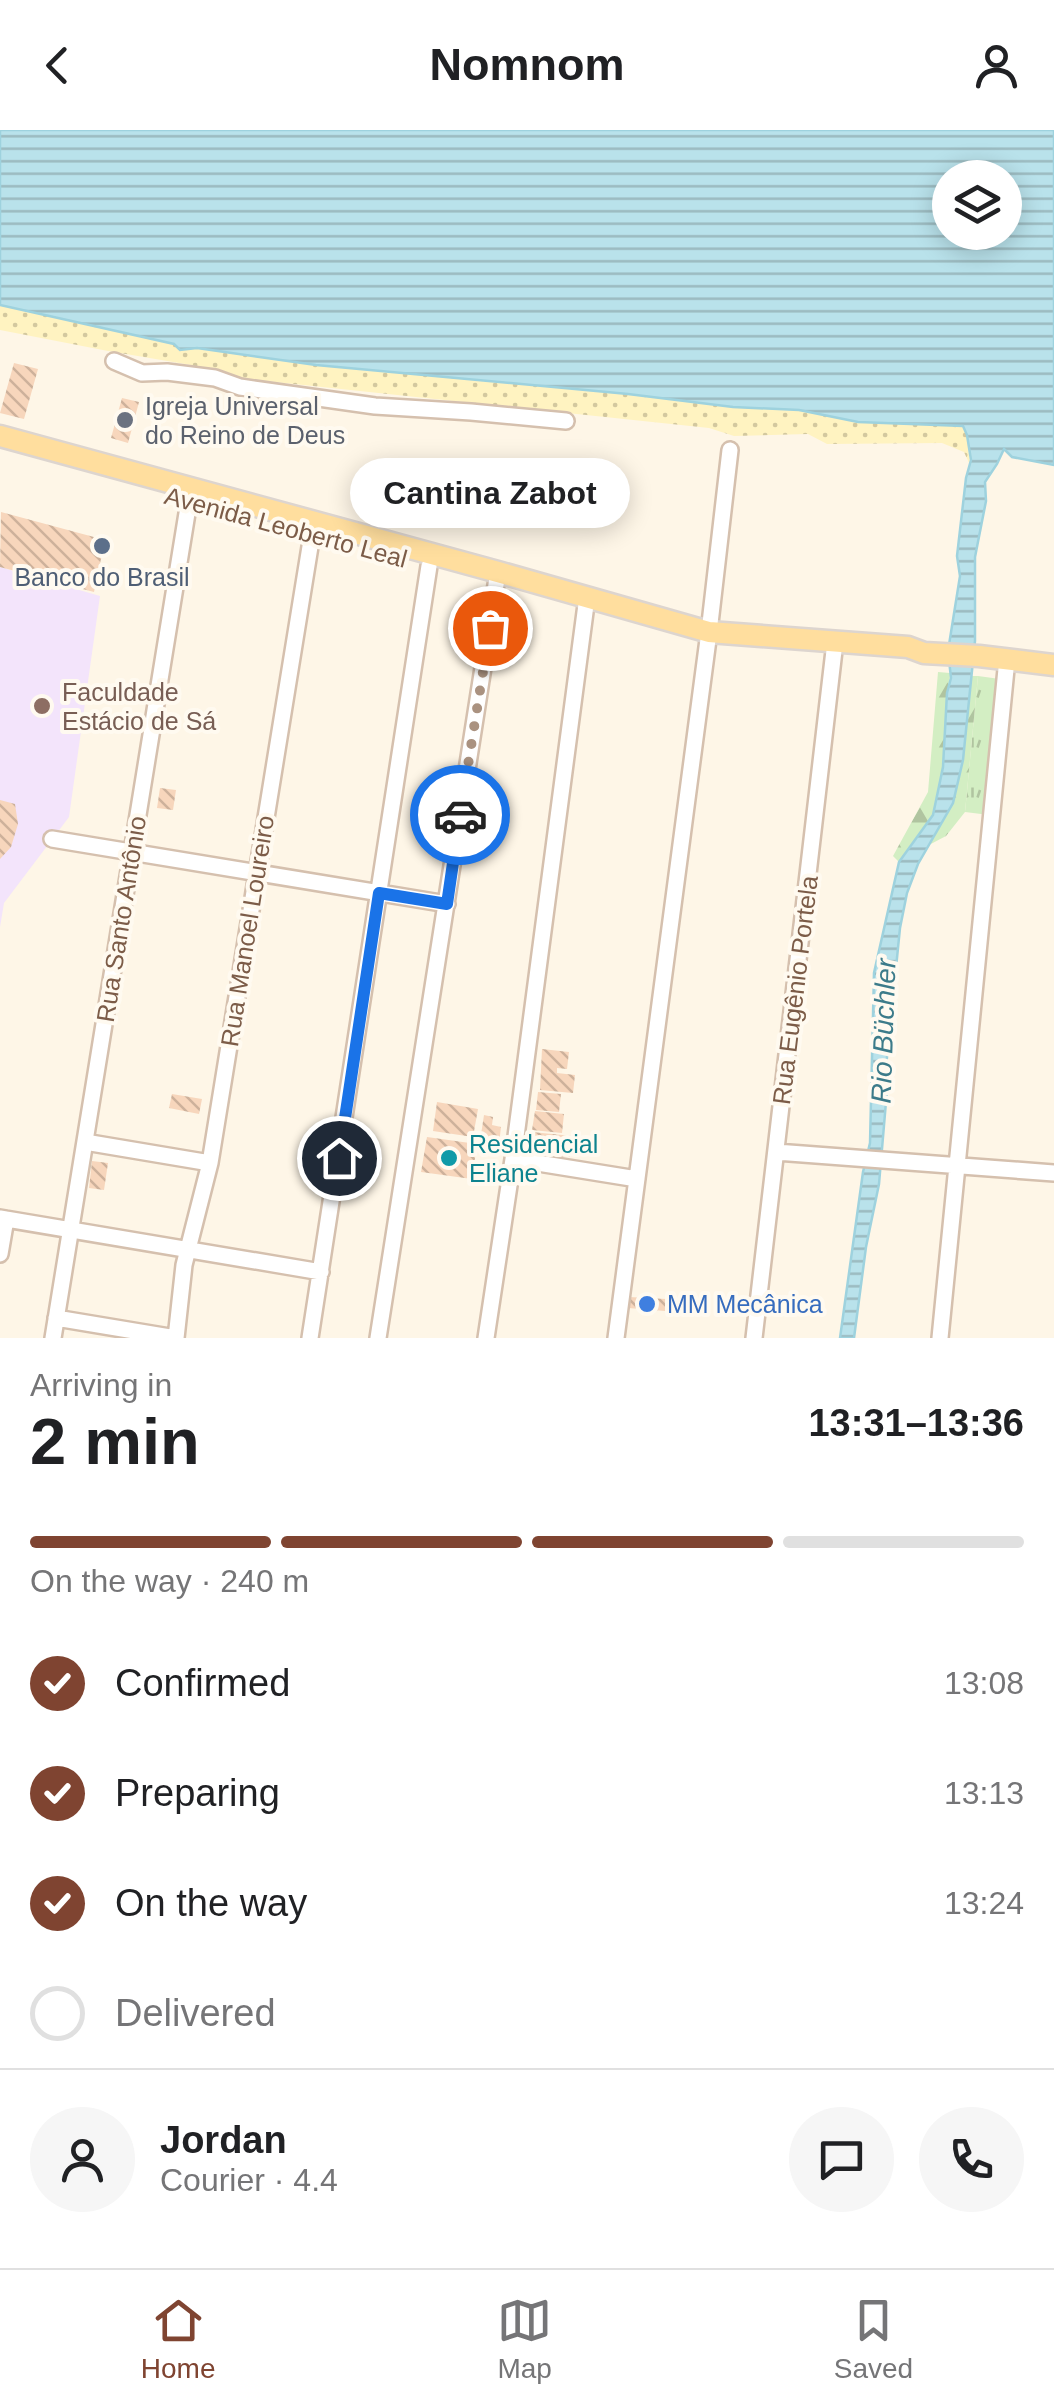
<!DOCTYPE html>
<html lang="en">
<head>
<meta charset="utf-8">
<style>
	body { margin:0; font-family:Arial,sans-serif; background:#f6f6f6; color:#202124; height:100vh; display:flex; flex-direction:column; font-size:38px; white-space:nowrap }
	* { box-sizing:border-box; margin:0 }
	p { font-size:32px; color:#757577 }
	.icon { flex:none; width:55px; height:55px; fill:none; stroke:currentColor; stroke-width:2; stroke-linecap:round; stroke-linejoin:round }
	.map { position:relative; height:1208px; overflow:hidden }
	.sheet { display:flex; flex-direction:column; background:#fff; flex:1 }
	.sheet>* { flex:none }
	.tools { position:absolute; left:932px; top:30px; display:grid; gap:20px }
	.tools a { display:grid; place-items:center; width:90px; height:90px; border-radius:50%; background:#fff; box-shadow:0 5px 25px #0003; font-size:50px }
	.pin { position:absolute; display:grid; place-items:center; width:85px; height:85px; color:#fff; margin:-42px; border:5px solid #fff; border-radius:50%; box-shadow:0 2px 10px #0007 }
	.courier { position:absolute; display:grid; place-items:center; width:100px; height:100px; margin:-50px; border:8px solid #1a73e8; border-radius:50%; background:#fff; color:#222; box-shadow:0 2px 12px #0007 }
	.bubble { position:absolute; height:70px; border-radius:35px; background:#fff; box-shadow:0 5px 25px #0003; font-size:32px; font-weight:700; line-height:70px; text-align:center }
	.summary em { font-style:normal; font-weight:700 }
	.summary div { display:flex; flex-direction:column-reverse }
	.summary { display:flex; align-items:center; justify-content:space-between; height:170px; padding:0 30px }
	h1 { font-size:65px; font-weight:700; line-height:75px }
	.bar { display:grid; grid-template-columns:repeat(4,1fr); gap:15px 10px; align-content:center; height:120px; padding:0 30px }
	.bar i { height:12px; border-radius:8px; background:#e0e0e0 }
	.bar .selected { background:#7f4431 }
	.bar p { grid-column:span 4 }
	.line { display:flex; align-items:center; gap:25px; padding:0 30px; border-top:2px solid #e0e0e0 }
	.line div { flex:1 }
	.round { display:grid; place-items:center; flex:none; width:105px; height:105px; border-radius:52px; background:#f6f6f6 }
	ol { padding:0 30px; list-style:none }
	li { display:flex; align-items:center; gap:30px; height:110px }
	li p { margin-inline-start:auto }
	li .icon { padding:10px; border-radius:50%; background:#7f4431; color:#fff; stroke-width:4 }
	li:last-child { color:#757577 }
	li i { width:55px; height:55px; border:5px solid #e0e0e0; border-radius:50% }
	header { display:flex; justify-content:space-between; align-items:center; height:130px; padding:0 30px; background:#fff; font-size:45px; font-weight:700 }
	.dock { display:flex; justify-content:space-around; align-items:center; height:140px; border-top:2px solid #e0e0e0; background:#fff; font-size:28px; color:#757577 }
	.dock a { display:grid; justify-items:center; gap:5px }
	.dock .selected { color:#7f4431 }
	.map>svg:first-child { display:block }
	.education { fill:#f3e4fb }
	.grass { fill:url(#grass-tufts) }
	.forest { fill:url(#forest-firs) }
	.sand { fill:url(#sand-dots) }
	.water { fill:url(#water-rules); stroke:#9ed2de; stroke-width:2.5; fill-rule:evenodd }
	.building { fill:url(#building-back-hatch) }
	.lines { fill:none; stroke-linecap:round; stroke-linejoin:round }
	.minor-casing { stroke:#d5c0ae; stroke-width:20 }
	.major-casing { stroke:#ddd5cf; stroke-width:25 }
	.minor { stroke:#fff; stroke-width:15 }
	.major { stroke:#ffde9e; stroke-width:20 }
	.done { stroke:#aa9280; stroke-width:10; stroke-dasharray:0 18 }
	.route { stroke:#1a73e8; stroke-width:12 }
	.worship-dot { fill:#6b7280; stroke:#fffaf0; stroke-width:4 }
	.service-dot { fill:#5c6f8a; stroke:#fffaf0; stroke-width:4 }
	.education-dot { fill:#8d6e63; stroke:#fffaf0; stroke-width:4 }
	.culture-dot { fill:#0f9aa8; stroke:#fffaf0; stroke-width:4 }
	.shop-dot { fill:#3f7fe0; stroke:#fffaf0; stroke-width:4 }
	.labels { text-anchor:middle; stroke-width:8; stroke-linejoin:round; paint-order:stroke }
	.worship-label { font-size:25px; fill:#5b616d; stroke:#fffaf0; text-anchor:start }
	.street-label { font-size:25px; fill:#7c5c48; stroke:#fffaf0 }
	.service-label { font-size:25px; fill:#4e5e75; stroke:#fffaf0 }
	.education-label { font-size:25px; fill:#785e54; stroke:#fffaf0; text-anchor:start }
	.culture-label { font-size:25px; fill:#0d838f; stroke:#fffaf0; text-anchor:start }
	.shop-label { font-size:25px; fill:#366cbe; stroke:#fffaf0; text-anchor:start }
	.water-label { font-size:28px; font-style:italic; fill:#3c7b8a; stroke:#fffaf0 }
</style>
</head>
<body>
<header><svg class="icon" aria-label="back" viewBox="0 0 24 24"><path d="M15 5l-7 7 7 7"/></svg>Nomnom<svg class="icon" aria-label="person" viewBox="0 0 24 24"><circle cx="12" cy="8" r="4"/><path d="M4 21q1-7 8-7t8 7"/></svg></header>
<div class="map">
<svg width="1054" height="1208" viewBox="0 0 1054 1208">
	<defs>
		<pattern id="grass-tufts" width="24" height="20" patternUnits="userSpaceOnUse" patternTransform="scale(2.5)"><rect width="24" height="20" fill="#d3eec3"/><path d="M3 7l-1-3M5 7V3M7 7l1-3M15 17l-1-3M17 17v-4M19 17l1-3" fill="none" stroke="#b0c4a0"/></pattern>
		<pattern id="forest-firs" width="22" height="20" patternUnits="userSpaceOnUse" patternTransform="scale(2.5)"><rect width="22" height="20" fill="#d3eec3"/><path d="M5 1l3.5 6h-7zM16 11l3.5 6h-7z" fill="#b0c4a0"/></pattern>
		<pattern id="sand-dots" width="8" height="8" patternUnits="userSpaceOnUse" patternTransform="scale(2.5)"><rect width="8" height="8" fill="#fff3c1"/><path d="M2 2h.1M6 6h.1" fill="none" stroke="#d3c89f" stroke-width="1.8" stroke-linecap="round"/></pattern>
		<pattern id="water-rules" width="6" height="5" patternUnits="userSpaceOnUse" patternTransform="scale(2.5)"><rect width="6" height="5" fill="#b9e2eb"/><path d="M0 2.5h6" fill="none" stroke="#9bbac0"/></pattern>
		<pattern id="building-back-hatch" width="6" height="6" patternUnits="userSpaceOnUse" patternTransform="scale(2.5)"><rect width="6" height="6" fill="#f7d6bc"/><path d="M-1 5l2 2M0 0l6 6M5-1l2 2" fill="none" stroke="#cdb19b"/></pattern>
	</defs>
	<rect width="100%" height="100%" fill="#fef6e7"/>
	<!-- education -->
	<path class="education" d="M0,437L100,466L69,687L4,773L0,797Z"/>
	<!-- grass -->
	<path class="grass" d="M978,546L1000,549L989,685L965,682Z"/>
	<!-- forest -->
	<path class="forest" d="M938,542L950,543C950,551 948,558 947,567C944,605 950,651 932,686C924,703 910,717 899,732L893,726L928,662Z
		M971,546H978L965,682L946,706L929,715L953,673Z"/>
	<!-- sand -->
	<path class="sand" d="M0,175L174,214L180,220L197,218L317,235L628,264L733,277L799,280L858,292L963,296L967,305L970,335L964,322L942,313L827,314L808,304L734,306L709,298L228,247L191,235L108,221L0,200Z"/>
	<!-- water -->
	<path class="water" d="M0,0H1054V335L1012,327L1004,319L997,334L985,352L986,371L975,427V511L963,630L953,673L918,734L907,763L900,798L885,947L887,960L879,1054L866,1117L854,1208H840L863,1042L870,1013L874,843L899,732L933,685L943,637L947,563L951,548L948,521L960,446L957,426L966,348L971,330L967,305L963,296L858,292L799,280L733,277L628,264L316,235L197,218L180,220L174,214L0,175ZM950,48H1005V102H950Z"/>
	<!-- building -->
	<path class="building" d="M14,233L38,239L24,289L0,283Z
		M122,268L139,272L128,313L111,308Z
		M1,382L105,410L94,462L0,437Z
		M160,658L176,660L173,680L157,678Z
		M0,670L15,674L18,694L11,717L0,729Z
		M542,919L569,922L567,939L557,938V943L575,945L573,963L540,960Z
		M538,962L561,964L559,982L536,980Z
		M172,964L202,969L199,984L169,978Z
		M437,972L478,979L473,1007L433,1001Z
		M535,981L564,984L562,1003L532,1000Z
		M484,985L493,987L492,995L501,997L499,1014L480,1011Z
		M532,1002L572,1006L570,1027L530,1024Z
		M427,1007L477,1014L472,1049L421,1042Z
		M92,1031L108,1033L104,1060L89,1058Z
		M629,1167L666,1169L665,1181L628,1178Z"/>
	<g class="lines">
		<!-- minor casing -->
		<g class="minor-casing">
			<path id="minor" d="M114,231L142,243L167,242L215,248L240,257L375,276L471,282L566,291
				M52,709L447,774
				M85,1012L210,1033
				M776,1022L1054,1043
				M513,1029L637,1049
				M0,1088L321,1142
				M0,1124L6,1089
				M56,1188L176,1208
				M53,1208L189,371
				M176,1208L184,1135L210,1033L314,392
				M310,1208L429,436
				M378,1208L498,442
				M486,1208L513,1029L587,467
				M616,1208L709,502L730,320
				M754,1208L835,512
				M940,1208L1007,529"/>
		</g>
		<!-- major casing -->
		<g class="major-casing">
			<path id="major" d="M0,306L498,442L709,502L908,517L924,523L979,526L1054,535"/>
		</g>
		<!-- minor -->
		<use href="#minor" class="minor"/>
		<!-- major -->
		<use href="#major" class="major"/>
	</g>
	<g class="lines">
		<!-- done -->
		<path class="done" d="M460,685L490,498"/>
		<!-- route -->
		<path class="route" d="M339,1028L379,763L447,774L460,685"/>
	</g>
	<!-- markers -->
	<circle class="worship-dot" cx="125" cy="290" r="10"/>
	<circle class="service-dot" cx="102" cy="416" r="10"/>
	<circle class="education-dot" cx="42" cy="576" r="10"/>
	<circle class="culture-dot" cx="449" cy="1028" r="10"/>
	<circle class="shop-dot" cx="647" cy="1174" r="10"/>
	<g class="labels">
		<!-- worship labels -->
		<g class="worship-label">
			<text x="145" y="285">Igreja Universal<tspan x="145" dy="29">do Reino de Deus</tspan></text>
		</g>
		<!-- street labels -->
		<g class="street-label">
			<text transform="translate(286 397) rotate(15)" y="9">Avenida Leoberto Leal</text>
			<text transform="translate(121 789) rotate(-81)" y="9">Rua Santo Antônio</text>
			<text transform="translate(247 801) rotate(-81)" y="9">Rua Manoel Loureiro</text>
			<text transform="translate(795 860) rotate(-83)" y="9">Rua Eugênio Portela</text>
		</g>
		<!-- service labels -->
		<g class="service-label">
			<text x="102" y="456">Banco do Brasil</text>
		</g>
		<!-- education labels -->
		<g class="education-label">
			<text x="62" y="571">Faculdade<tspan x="62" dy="29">Estácio de Sá</tspan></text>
		</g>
		<!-- culture labels -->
		<g class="culture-label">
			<text x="469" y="1023">Residencial<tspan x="469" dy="29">Eliane</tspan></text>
		</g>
		<!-- shop labels -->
		<g class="shop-label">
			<text x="667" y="1183">MM Mecânica</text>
		</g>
		<!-- water labels -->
		<g class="water-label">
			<text transform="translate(883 901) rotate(-88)" y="10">Rio Büchler</text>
		</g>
	</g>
</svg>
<div class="tools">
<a><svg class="icon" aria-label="layers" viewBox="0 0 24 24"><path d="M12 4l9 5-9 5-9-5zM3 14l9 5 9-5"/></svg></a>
</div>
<div class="pin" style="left:490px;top:498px;background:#ea580c"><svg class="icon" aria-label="bag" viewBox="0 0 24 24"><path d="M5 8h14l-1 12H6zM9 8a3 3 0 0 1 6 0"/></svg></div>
<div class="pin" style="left:339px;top:1028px;background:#1f2937"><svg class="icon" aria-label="home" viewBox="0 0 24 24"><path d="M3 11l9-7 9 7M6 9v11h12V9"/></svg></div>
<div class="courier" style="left:460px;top:685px"><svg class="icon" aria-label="car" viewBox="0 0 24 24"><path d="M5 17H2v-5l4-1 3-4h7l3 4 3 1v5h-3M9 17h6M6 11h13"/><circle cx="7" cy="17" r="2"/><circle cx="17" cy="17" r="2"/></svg></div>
<div class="bubble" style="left:350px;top:328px;width:280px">Cantina Zabot</div>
</div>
<section class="sheet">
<div class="summary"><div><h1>2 min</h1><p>Arriving in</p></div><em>13:31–13:36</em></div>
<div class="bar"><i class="selected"></i><i class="selected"></i><i class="selected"></i><i></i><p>On the way · 240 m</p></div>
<ol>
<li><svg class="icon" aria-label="check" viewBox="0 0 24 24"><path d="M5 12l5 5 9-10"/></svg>Confirmed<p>13:08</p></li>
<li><svg class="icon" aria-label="check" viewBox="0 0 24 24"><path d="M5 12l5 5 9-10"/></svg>Preparing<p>13:13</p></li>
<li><svg class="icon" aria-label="check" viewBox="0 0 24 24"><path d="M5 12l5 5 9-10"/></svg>On the way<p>13:24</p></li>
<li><i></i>Delivered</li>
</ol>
<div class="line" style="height:180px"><a class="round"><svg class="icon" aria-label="person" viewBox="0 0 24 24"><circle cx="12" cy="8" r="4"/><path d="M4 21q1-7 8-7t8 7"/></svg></a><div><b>Jordan</b><p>Courier · 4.4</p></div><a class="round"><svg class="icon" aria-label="chat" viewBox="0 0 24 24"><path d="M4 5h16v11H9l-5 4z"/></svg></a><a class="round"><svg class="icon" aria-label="phone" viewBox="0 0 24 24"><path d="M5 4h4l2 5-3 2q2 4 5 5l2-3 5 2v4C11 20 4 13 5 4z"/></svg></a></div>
</section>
<nav class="dock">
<a class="selected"><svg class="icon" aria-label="home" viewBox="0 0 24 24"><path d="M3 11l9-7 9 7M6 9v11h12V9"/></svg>Home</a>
<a><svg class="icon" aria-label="map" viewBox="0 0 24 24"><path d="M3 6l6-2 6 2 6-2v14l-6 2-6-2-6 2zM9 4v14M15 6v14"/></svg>Map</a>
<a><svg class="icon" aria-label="saved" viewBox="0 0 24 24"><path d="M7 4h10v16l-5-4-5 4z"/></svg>Saved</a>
</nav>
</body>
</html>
